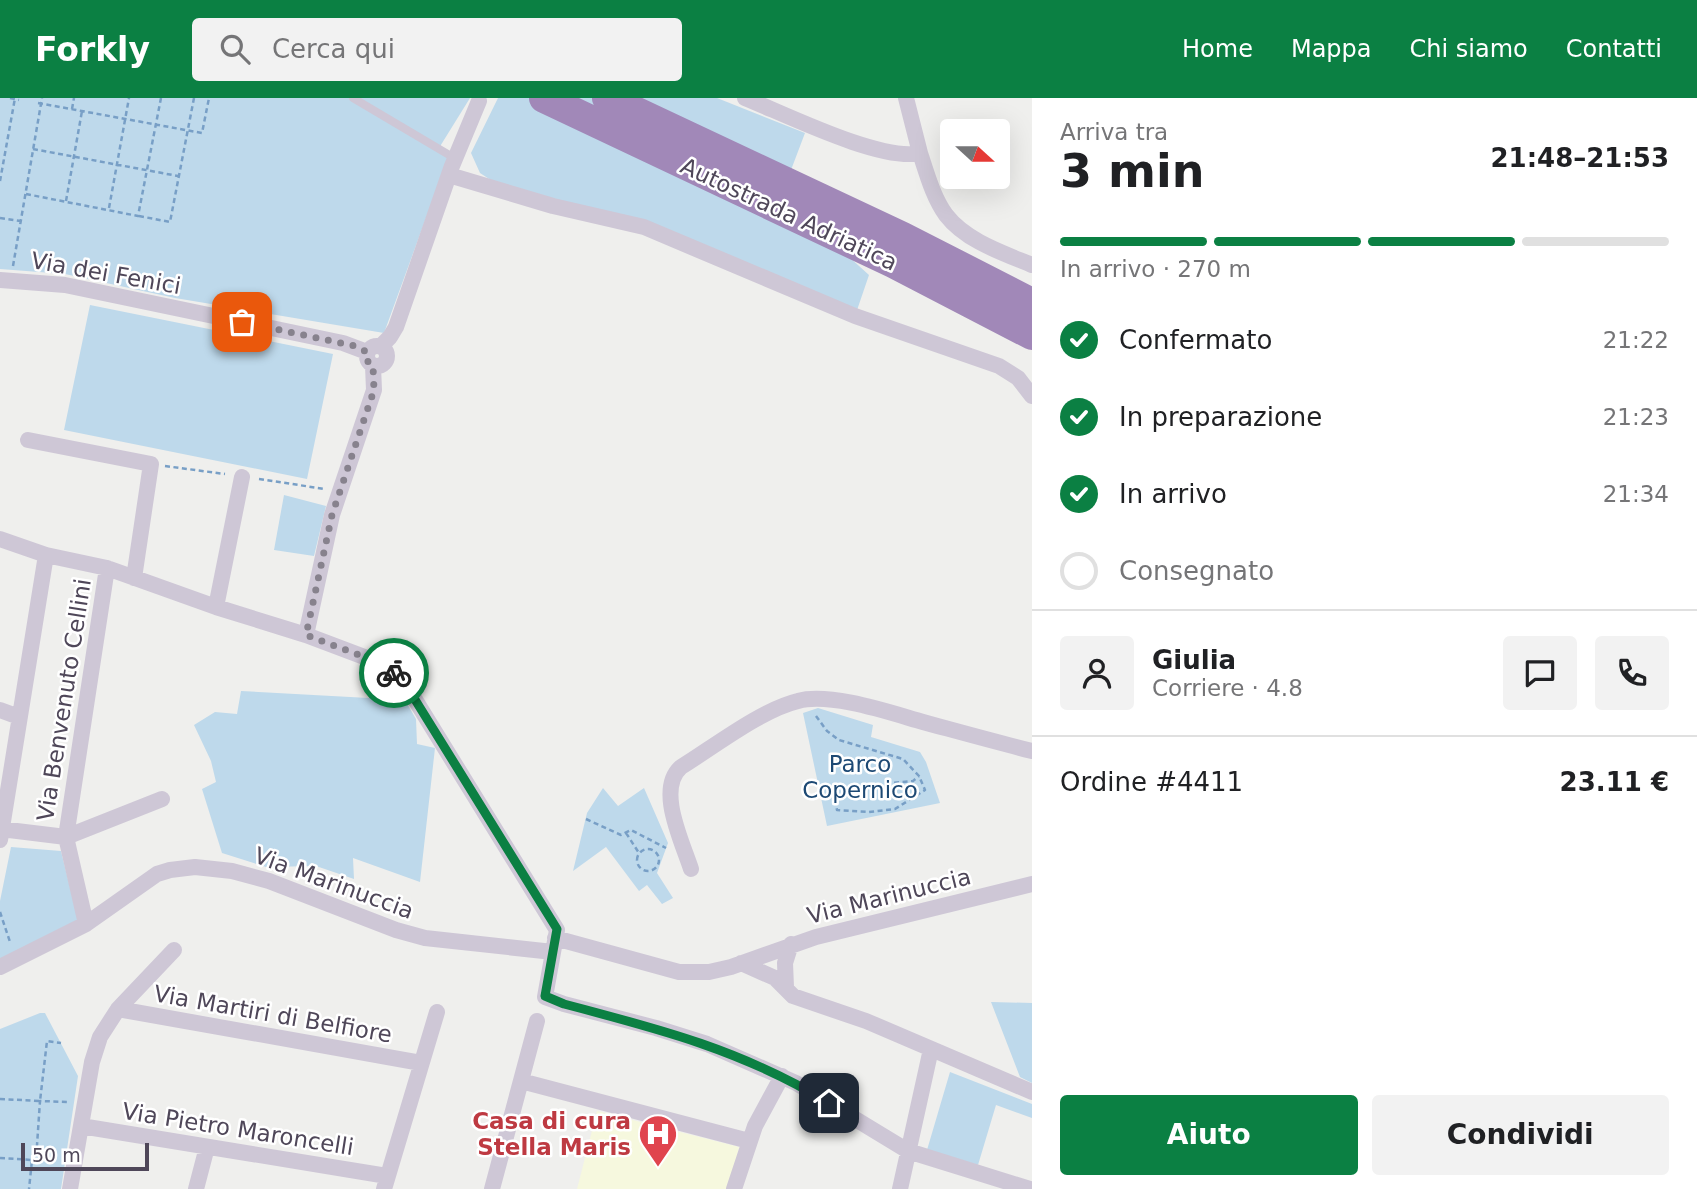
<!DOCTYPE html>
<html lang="it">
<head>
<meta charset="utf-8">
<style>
	body { margin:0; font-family:"DejaVu Sans",sans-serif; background:#f2f2f2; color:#202124; height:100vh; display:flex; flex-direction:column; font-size:26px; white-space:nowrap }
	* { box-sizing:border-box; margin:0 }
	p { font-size:23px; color:#757577 }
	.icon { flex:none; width:38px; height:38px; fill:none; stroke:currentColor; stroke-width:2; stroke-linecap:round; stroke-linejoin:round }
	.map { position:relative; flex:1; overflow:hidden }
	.side { display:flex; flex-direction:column; background:#fff; width:665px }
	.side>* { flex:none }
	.needle { width:46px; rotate:111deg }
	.fabs { position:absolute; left:940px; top:21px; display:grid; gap:14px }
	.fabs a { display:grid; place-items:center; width:70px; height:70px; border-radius:7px; background:#fff; box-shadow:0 7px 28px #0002; font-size:35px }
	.scale { position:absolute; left:21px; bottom:18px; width:128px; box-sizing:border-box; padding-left:7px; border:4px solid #4f4759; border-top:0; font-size:19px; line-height:24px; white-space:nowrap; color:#4f4759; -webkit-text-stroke:5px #fff; paint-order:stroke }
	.pin { position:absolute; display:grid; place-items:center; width:60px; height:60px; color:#fff; margin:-30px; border-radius:14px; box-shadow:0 4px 10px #0006 }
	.courier { position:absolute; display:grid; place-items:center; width:70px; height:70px; margin:-35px; border:5px solid #0b8043; border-radius:50%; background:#fff; color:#222; box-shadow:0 2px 9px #0007 }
	.head em { font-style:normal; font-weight:700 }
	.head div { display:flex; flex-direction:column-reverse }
	.head { display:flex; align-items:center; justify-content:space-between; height:119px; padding:0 28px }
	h1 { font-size:46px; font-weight:700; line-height:52px }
	.bar { display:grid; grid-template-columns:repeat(4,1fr); gap:10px 7px; align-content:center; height:84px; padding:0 28px }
	.bar i { height:9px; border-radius:5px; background:#e0e0e0 }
	.bar .on { background:#0b8043 }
	.bar p { grid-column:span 4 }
	.line { display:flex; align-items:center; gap:18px; padding:0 28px; border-top:2px solid #e0e0e0 }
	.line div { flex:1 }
	.round { display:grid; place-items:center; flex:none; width:74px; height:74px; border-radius:7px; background:#f2f2f2 }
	ol { padding:0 28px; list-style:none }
	li { display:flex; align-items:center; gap:21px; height:77px }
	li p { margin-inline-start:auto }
	li .icon { padding:7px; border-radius:50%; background:#0b8043; color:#fff; stroke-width:4 }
	li:last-child { color:#757577 }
	li i { width:38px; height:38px; border:4px solid #e0e0e0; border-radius:50% }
	.action { display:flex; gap:14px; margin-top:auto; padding:14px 28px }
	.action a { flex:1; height:80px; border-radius:7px; background:#0b8043; color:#fff; font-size:28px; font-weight:700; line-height:80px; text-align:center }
	.action a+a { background:#f2f2f2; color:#202124 }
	header { display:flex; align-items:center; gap:42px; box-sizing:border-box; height:98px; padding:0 35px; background:#0b8043; color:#fff }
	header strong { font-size:33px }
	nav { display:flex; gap:38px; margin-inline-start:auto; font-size:24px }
	.search { width:490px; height:63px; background:#f2f2f2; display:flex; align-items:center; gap:18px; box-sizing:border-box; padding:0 24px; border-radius:7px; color:#757577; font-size:26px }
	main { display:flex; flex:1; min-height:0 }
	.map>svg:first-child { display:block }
	.medical { fill:#f6f8de }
	.green { fill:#bed9eb }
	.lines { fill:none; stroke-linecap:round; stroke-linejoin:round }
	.path { stroke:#789fc6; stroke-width:2.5; stroke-dasharray:5 3.5; stroke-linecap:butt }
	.service { stroke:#cec7d6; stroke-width:8 }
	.minor { stroke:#cec7d6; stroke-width:16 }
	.motorway { stroke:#a188b8; stroke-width:30 }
	.done { stroke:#87828d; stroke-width:7; stroke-dasharray:0 12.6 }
	.route { stroke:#0b8043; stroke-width:9 }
	.labels { text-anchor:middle; stroke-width:5; stroke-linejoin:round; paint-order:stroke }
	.street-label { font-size:23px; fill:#4f4759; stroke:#fff }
	.park-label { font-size:23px; fill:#1d4974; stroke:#fff }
	.health-label { font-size:23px; font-weight:bold; fill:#be3a42; stroke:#fff; text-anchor:end }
</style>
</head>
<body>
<header>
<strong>Forkly</strong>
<div class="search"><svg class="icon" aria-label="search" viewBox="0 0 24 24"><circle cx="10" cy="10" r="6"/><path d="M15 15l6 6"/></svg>Cerca qui</div>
<nav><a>Home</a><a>Mappa</a><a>Chi siamo</a><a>Contatti</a></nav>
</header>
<main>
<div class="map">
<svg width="1032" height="1091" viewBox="0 0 1032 1091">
	<rect width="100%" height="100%" fill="#efefed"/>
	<!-- medical -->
	<path class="medical" d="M597,1013L739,1049L729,1091H577Z"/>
	<!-- green -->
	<path class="green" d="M0,0H470L439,50L449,57L384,235L175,200L65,176L0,171Z
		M498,0H717L805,35L791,72L785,101L869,177L855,218L714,157L514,97L480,75L471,55Z
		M90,207L333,256L307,381L64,332Z
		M284,397L326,408L314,458L274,452Z
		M241,593L405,602L416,621L417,646L435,650L420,784L353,760L354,781L316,768L266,769L222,755L202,691L216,684L211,663L194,627L215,614L237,616Z
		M818,610L873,627L871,639L920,654L926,664L940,705L827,728L803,615Z
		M603,690L618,708L644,690L668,745L657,775L673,800L662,806L647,787L639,793L606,749L573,773L587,715Z
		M11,749L61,753L79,826L0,863V803Z
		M991,904L1032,905V985L1020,979Z
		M40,915H45L78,978L61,1091H0V931Z
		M950,974L1032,1006V1020L996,1007L978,1067L927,1052Z"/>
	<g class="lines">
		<!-- path -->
		<path class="path" d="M10,0L19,2
			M38,5L202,35L209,0
			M72,11L74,0
			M33,51L178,78
			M0,83L15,0
			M26,96L138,118L161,0
			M66,103L82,13
			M109,110L129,0
			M139,118L170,124L194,0
			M0,120L21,123
			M13,168L42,0
			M165,368L225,376
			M259,381L325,391
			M816,618L827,633L839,642L903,661L919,678L925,692L895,711L869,714L837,712L835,700L890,685L913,683L919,678
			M586,721L621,737L631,732L666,750
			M626,735L639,755
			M637 762a11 11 0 1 1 22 0a11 11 0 1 1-22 0Z
			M0,814L10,844
			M0,1001L40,1003L47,943L61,945
			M0,1060L32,1062L29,1091
			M32,1062H36L40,1003L68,1004"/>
		<!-- service -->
		<path class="service" d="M353,0L456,61"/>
		<!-- minor -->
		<path class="minor" d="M745,0C785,16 881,64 920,55L906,0
			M920,55C927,76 933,99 946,117C966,143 1003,155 1032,167
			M449,77L553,108L644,129L855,218L999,268L1018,280L1032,298
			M0,182L65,187L343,245L367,254
			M367 258a10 10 0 1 1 20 0a10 10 0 1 1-20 0Z
			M381,248L390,239L396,229L452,68L479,3
			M28,342L151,366L134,480
			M0,441L46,457L107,470L216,509L306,537L367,560L396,577L414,600L557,832L545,899L564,906L656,930L707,946L796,985L908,1053L1030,1091
			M216,509L242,379
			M306,537L332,417L374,292L373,268
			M0,612L19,619
			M0,731L66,739L162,701
			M0,742L46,457
			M691,771C682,743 656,691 681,669C715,648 761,612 798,603C830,594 891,615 923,624C960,634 996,644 1032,653
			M86,826L66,739L107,470
			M555,840L679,874H709L731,869L816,839L1032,786
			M741,865L775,880L793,898L866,923L1032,994
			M0,869L86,826L157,776L170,772L195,769L232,773L269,783L396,832L425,840L553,854
			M786,889L785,865L791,846
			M118,911L421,965
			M521,983L749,1043
			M81,1028L387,1078
			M70,1091L92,964L100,939L118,911L174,852
			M196,1091L207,1049
			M384,1091L437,914
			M492,1091L537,923
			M734,1091L755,1028L782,978
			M900,1091L931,951"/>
		<!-- motorway -->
		<path class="motorway" d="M544,0L893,165L1032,237
			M607,0L903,139L1032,205"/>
	</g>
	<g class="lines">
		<!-- done -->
		<path class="done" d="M242,224L355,248L367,254L368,264L373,268L374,292L332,417L306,537L367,560L394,575"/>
		<!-- route -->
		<path class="route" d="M394,575L414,600L557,831L545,898L564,906C660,931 744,953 829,1005"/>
	</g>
	<!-- icons -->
	<defs>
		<g id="hospital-pin" transform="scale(2.0125)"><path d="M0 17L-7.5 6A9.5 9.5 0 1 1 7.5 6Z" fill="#e0444e" stroke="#fff"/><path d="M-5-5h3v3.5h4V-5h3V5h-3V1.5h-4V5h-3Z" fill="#fff"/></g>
	</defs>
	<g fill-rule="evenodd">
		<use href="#hospital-pin" x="658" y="1036"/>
	</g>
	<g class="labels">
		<!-- street labels -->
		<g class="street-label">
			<text transform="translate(789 116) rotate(25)" y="8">Autostrada Adriatica</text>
			<text transform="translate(106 175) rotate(10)" y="8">Via dei Fenici</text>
			<text transform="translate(64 602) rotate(-81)" y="8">Via Benvenuto Cellini</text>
			<text transform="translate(334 785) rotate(20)" y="8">Via Marinuccia</text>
			<text transform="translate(889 798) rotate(-14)" y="8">Via Marinuccia</text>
			<text transform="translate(273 916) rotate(10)" y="8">Via Martiri di Belfiore</text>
			<text transform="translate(238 1031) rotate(9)" y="8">Via Pietro Maroncelli</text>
		</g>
		<!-- park labels -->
		<g class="park-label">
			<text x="860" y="674">Parco<tspan x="860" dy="26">Copernico</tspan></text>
		</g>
		<!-- health labels -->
		<g class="health-label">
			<text x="631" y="1031">Casa di cura<tspan x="631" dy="26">Stella Maris</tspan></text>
		</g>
	</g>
</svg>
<div class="fabs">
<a><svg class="needle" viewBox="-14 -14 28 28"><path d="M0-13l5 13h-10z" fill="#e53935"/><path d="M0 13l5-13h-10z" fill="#757577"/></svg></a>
</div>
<div class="scale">50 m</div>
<div class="pin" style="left:242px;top:224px;background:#ea580c"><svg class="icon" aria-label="bag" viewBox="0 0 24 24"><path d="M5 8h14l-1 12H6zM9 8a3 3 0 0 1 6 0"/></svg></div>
<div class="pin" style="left:829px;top:1005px;background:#1f2937"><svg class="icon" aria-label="home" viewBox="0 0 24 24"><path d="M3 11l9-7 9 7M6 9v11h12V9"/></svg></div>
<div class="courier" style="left:394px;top:575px"><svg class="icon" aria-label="bike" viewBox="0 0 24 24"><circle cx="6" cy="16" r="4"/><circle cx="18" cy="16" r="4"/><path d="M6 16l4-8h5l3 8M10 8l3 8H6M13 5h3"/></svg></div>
</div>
<section class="side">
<div class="head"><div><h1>3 min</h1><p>Arriva tra</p></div><em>21:48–21:53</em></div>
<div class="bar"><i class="on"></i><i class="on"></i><i class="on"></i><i></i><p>In arrivo · 270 m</p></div>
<ol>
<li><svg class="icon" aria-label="check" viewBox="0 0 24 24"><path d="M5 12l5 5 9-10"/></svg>Confermato<p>21:22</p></li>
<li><svg class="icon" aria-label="check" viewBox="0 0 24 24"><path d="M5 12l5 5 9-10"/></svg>In preparazione<p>21:23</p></li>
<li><svg class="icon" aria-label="check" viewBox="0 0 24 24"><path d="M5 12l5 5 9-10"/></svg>In arrivo<p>21:34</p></li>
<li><i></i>Consegnato</li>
</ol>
<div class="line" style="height:126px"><a class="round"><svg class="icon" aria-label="person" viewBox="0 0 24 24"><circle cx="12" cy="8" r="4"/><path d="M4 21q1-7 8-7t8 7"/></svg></a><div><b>Giulia</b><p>Corriere · 4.8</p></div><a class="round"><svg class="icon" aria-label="chat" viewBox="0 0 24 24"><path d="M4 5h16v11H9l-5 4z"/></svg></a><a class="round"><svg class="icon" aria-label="phone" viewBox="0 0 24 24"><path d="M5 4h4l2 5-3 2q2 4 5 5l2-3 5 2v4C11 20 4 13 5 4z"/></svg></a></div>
<div class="line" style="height:91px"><div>Ordine #4411</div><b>23.11 €</b></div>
<div class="action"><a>Aiuto</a><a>Condividi</a></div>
</section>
</main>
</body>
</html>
